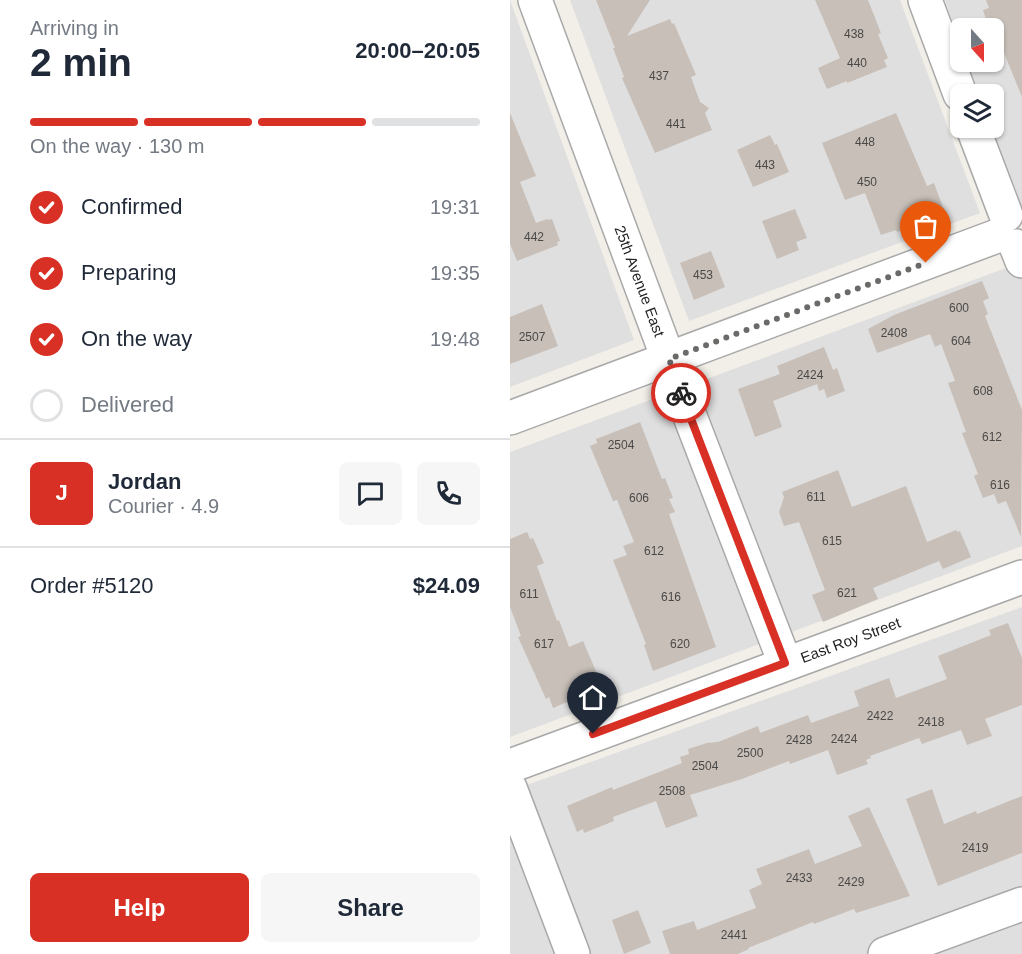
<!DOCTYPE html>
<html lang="en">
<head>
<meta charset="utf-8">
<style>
	body { margin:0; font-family:Arial,sans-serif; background:#f6f6f7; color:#1f2937; height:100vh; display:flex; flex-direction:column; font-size:22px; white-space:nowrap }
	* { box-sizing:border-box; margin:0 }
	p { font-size:20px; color:#747a83 }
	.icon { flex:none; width:33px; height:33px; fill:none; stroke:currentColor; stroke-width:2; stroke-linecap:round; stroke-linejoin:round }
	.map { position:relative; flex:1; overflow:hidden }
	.sheet { display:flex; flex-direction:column; background:#fff; width:510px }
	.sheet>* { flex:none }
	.needle { width:39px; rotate:159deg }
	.buttons { position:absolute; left:440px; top:18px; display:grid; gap:12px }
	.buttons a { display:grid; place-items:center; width:54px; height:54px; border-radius:9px; background:#fff; box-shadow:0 2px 4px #0004; font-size:30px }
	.pin { position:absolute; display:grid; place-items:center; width:51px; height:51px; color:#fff; margin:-62px -26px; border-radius:50% 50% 50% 0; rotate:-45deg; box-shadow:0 0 6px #0007 }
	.pin .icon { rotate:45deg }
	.courier { position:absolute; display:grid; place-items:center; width:60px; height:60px; margin:-30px; border:4px solid #d93025; border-radius:50%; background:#fff; color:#222; box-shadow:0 2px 8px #0007 }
	.headline em { font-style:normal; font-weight:700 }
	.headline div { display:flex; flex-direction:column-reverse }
	.headline { display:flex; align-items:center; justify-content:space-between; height:102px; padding:0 30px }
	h1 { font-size:39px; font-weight:700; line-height:45px }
	.bar { display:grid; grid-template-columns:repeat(4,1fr); gap:9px 6px; align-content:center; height:72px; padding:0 30px }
	.bar i { height:8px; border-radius:4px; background:#e0e1e3 }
	.bar .current { background:#d93025 }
	.bar p { grid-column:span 4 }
	.line { display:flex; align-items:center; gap:15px; padding:0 30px; border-top:2px solid #e0e1e3 }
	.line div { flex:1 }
	.round { display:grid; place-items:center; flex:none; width:63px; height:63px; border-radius:9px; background:#f6f6f7 }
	ol { padding:0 30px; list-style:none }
	li { display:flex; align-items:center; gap:18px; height:66px }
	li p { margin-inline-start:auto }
	li .icon { padding:6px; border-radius:50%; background:#d93025; color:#fff; stroke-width:4 }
	li:last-child { color:#747a83 }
	li i { width:33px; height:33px; border:3px solid #e0e1e3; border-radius:50% }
	.action { display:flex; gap:12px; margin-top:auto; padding:12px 30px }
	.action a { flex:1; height:69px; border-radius:9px; background:#d93025; color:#fff; font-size:24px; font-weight:700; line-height:69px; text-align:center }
	.action a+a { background:#f6f6f7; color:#1f2937 }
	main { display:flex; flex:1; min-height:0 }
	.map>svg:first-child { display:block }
	.residential { fill:#e0dfdf }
	.building { fill:#c7bfb8 }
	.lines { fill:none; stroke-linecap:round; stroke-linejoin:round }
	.minor-casing { stroke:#a9a9a9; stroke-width:36 }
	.minor { stroke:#fff; stroke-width:33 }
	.done { stroke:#6b6a68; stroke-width:6; stroke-dasharray:0 10.8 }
	.route { stroke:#d93025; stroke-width:8 }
	.labels { text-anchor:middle; stroke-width:5; stroke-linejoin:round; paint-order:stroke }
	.number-label { font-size:12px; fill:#4b4948 }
	.street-label { font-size:15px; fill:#222; stroke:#fff }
</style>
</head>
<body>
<main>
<section class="sheet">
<div class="headline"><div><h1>2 min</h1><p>Arriving in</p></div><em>20:00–20:05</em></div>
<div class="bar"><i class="current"></i><i class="current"></i><i class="current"></i><i></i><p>On the way · 130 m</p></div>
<ol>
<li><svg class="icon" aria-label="check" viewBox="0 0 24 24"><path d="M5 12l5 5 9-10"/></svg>Confirmed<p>19:31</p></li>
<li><svg class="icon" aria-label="check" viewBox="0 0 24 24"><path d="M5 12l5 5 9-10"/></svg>Preparing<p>19:35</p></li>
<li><svg class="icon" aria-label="check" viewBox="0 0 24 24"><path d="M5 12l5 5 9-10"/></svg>On the way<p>19:48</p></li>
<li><i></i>Delivered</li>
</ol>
<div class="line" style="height:108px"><b class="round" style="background:#d93025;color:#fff">J</b><div><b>Jordan</b><p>Courier · 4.9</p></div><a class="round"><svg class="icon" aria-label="chat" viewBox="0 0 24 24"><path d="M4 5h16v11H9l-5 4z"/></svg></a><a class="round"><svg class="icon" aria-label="phone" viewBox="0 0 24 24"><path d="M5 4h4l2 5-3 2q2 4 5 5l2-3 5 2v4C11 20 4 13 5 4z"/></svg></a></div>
<div class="line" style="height:78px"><div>Order #5120</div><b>$24.09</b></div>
<div class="action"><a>Help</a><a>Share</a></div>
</section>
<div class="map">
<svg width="512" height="954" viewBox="0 0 512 954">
	<rect width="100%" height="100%" fill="#f2efe9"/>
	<!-- residential -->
	<path class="residential" d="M0,0L124,340L0,387Z
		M60,0H390L470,213L179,321Z
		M435,0H512V206L509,205L478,128H483V94H467L456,62H483V28H450V45Z
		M512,262V546L0,737V452Z
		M512,607V954H0V791Z"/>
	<!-- building -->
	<path class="building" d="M86,0H140L117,36L160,19L162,24L164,23L186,75L181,77L190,102L199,108L195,113L202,130L145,153L112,78L114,77L103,48H105Z
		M305,0H358L371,33L368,34L378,58L374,60L377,67L337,83V81L317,89L308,68L330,58Z
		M476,0H512V97L484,28H479L473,10L479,8Z
		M0,113L26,176L10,182L26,223L37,219L38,220L42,219L50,241L47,242L48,245L7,261L0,244Z
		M386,113L417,186L424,183L435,213L387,232L386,230L371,235L355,193L335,200L312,143Z
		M260,135L265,145L267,144L279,172L243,187L227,150Z
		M285,209L297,238L286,242L289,250L267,259L252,221Z
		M201,251L215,287L184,300L170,263Z
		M472,281L479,298L473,301L478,314L475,316L512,410L511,537L496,501L488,504L484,494L473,498L464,476L468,474L452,433L456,432L438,383L445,381L431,344L425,347L420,334L367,353L358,329L384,315Z
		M32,304L48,346L0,364V317Z
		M314,347L323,370L327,368L335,391L317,398L314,389L309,391L307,384L263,401L272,427L245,437L228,389L270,374L267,366Z
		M130,422L152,479L155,478L163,498L159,499L165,512L159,514L206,647L143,671L134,645L136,644L103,560L117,555L113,546L124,542L107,500L103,501L80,446L87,443L86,439Z
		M328,470L342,507L396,486L417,542L446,530L448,532L450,531L461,557L433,569L429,561L363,588L368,599L313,622L302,595L315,590L289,522L274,526L269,512L274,497L272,492Z
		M17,532L20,539L23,538L34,563L27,566L47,621L49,620L59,647L73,641L88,676L85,677L90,688L43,708L39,697L36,699L8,637L11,636L0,607V539Z
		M498,623L512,658V705L475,719L482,736L457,745L451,730L412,744L409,738L360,756L361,758L356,760L358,764L327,775L318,750L280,764L279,761L232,779L180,795L188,816L156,828L146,801L103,817L104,821L74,833L73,829L67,832L57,806L102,787L103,790L172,763L170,757L179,754L178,749L197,743L208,742L248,726L250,733L298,715L301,723L349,706L344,691L379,678L386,698L437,679L428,656L481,635L479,630Z
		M422,789L434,824L466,811L467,814L512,796V853L428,886L396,799Z
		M359,807L400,896L346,913L344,909L304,924L303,922L238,948L239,949L228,954H160L152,931L184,921L187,930L246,908L239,890L252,884L246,869L299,849L305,864L352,846L338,816Z
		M128,910L141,943L114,954L102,920Z"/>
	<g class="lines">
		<!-- minor casing -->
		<g class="minor-casing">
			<g id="minor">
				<path id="s1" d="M25,0L166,380L275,663"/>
				<path d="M415,0L450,94"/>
				<path d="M463,128L496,215"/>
				<path d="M506,246L512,261"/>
				<path d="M0,418L487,236"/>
				<path id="s2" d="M0,766L512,577"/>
				<path d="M0,788L63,954"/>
				<path d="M375,954L512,904"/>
			</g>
		</g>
		<!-- minor -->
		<use href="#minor" class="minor"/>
	</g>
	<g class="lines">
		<!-- done -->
		<path class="done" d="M171,393L159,359L416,263"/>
		<!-- route -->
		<path class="route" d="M83,734L275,663L171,393"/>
	</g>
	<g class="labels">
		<!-- number labels -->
		<g class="number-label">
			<text x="344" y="38">438</text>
			<text x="347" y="67">440</text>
			<text x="149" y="80">437</text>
			<text x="166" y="128">441</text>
			<text x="355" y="146">448</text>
			<text x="255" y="169">443</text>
			<text x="357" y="186">450</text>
			<text x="24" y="241">442</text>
			<text x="193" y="279">453</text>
			<text x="449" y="312">600</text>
			<text x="384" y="337">2408</text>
			<text x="22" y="341">2507</text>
			<text x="451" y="345">604</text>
			<text x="300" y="379">2424</text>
			<text x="473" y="395">608</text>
			<text x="482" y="441">612</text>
			<text x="111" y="449">2504</text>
			<text x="490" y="489">616</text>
			<text x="306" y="501">611</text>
			<text x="129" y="502">606</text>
			<text x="322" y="545">615</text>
			<text x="144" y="555">612</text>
			<text x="337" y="597">621</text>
			<text x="19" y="598">611</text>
			<text x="161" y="601">616</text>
			<text x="34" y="648">617</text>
			<text x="170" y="648">620</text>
			<text x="370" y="720">2422</text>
			<text x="421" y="726">2418</text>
			<text x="334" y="743">2424</text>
			<text x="289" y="744">2428</text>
			<text x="240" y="757">2500</text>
			<text x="195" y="770">2504</text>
			<text x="162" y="795">2508</text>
			<text x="465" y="852">2419</text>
			<text x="289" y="882">2433</text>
			<text x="341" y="886">2429</text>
			<text x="224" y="939">2441</text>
		</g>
		<!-- street labels -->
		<g class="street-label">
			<text dy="5" stroke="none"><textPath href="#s1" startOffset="300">25th Avenue East</textPath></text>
			<text dy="5" stroke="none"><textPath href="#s2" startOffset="363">East Roy Street</textPath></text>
		</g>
	</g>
</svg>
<div class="buttons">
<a><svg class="needle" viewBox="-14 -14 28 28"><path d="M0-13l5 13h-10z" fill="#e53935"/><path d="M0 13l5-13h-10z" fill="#747a83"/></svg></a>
<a><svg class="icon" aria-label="layers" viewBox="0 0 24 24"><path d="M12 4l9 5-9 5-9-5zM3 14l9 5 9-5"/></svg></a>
</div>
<div class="pin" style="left:416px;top:263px;background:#ea580c"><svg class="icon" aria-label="bag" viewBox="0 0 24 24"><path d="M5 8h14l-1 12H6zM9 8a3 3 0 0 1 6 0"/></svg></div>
<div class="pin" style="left:83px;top:734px;background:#1f2937"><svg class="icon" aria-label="home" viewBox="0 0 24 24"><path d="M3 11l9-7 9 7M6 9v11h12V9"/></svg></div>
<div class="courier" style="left:171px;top:393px"><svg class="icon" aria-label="bike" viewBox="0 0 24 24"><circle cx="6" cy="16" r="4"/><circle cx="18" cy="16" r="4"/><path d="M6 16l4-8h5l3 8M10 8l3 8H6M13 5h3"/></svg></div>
</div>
</main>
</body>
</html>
